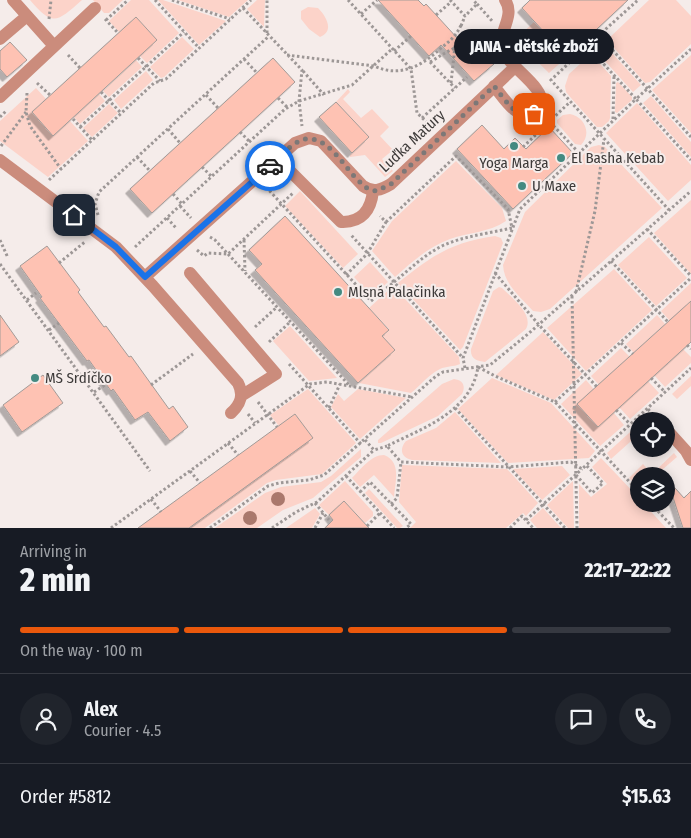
<!DOCTYPE html>
<html lang="en">
<head>
<meta charset="utf-8">
<style>
	body { margin:0; font-family:"Fira Sans Condensed",sans-serif; background:#20242c; color:#f1f3f6; height:100vh; display:flex; flex-direction:column; font-size:19px; white-space:nowrap }
	* { box-sizing:border-box; margin:0 }
	p { font-size:16px; color:#9ea1a6 }
	.icon { flex:none; width:28px; height:28px; fill:none; stroke:currentColor; stroke-width:2; stroke-linecap:round; stroke-linejoin:round }
	.map { position:relative; height:528px; overflow:hidden }
	.details { display:flex; flex-direction:column; background:#171b24; flex:1 }
	.details>* { flex:none }
	.controls { position:absolute; left:630px; top:412px; display:grid; gap:10px }
	.controls a { display:grid; place-items:center; width:45px; height:45px; border-radius:50%; background:#171b24; box-shadow:0 2px 12px #0003; font-size:25px }
	.pin { position:absolute; display:grid; place-items:center; width:42px; height:42px; color:#fff; margin:-21px; border-radius:10px; box-shadow:0 2px 8px #0006 }
	.courier { position:absolute; display:grid; place-items:center; width:50px; height:50px; margin:-25px; border:4px solid #1a73e8; border-radius:50%; background:#fff; color:#222; box-shadow:0 1px 6px #0007 }
	.bubble { position:absolute; height:35px; border-radius:18px; background:#171b24; box-shadow:0 2px 12px #0003; font-size:16px; font-weight:800; line-height:35px; text-align:center }
	.headline em { font-style:normal; font-weight:800 }
	.headline div { display:flex; flex-direction:column-reverse }
	.headline { display:flex; align-items:center; justify-content:space-between; height:85px; padding:0 20px }
	h1 { font-size:32px; font-weight:800; line-height:38px }
	.bar { display:grid; grid-template-columns:repeat(4,1fr); gap:8px 5px; align-content:center; height:60px; padding:0 20px }
	.bar i { height:6px; border-radius:4px; background:#363941 }
	.bar .current { background:#ea580c }
	.bar p { grid-column:span 4 }
	.line { display:flex; align-items:center; gap:12px; padding:0 20px; border-top:1px solid #363941 }
	.line div { flex:1 }
	.round { display:grid; place-items:center; flex:none; width:52px; height:52px; border-radius:26px; background:#20242c }
	.map>svg:first-child { display:block }
	.green { fill:#fcd3c9 }
	.building { fill:#fec2b3; stroke:#a39b98; filter:url(#shadow) }
	.lines { fill:none; stroke-linecap:round; stroke-linejoin:round }
	.path { stroke:#9d9796; stroke-width:3; stroke-dasharray:2.5 2.5; stroke-linecap:butt }
	.minor { stroke:#cb8c7c; stroke-width:12 }
	.tree { fill:#aa786c }
	.done { stroke:#7d7877; stroke-width:5; stroke-dasharray:0 9 }
	.route { stroke:#1a73e8; stroke-width:6 }
	.poi-dot { fill:#448a81; stroke:#f5ecea; stroke-width:2 }
	.labels { text-anchor:middle; stroke-width:4; stroke-linejoin:round; paint-order:stroke }
	.street-label { font-size:15px; fill:#3d3a39; stroke:#f5ecea }
	.poi-label { font-size:15px; fill:#3d3a39; stroke:#f5ecea; text-anchor:start }
</style>
</head>
<body>
<div class="map">
<svg width="691" height="528" viewBox="0 0 691 528">
	<defs>
		<filter id="shadow"><feDropShadow dx="-4.5" dy="4.5" stdDeviation="0" flood-color="#0004"/></filter>
	</defs>
	<rect width="100%" height="100%" fill="#f5ecea"/>
	<!-- green -->
	<path class="green" d="M30,0H82C58,21 53,28 30,0Z
		M93,0H123L109,13H104Z
		M131,0H149L179,33L147,63L140,56L157,40L136,17L119,32L109,21Z
		M158,0H163L226,21L199,45Z
		M178,0H248L229,17Z
		M257,0H265L264,27L247,9Z
		M649,0H676L691,16V44L650,82L645,83L607,40Z
		M308,7L318,8C326,16 335,31 320,37L309,29L301,19V11Z
		M534,22L567,57L549,73L515,40Z
		M182,37L194,49L164,77L161,78L150,67Z
		M612,53L641,85L633,92L604,60Z
		M591,54L611,76L610,118L609,121L602,127H597L571,98L566,92L565,86L569,74Z
		M691,55V133L652,90Z
		M136,60L142,67L109,97L103,91Z
		M146,71L153,80L121,109L114,100Z
		M618,82L632,97V100L617,113L615,112L616,83Z
		M36,88L46,99L32,112L53,136L70,121L88,141L48,177L0,141V121Z
		M348,89L350,92L343,99L361,118L372,109L389,127L380,136L393,150L382,159L393,171L385,177L365,155L350,157V155L369,137L336,102Z
		M99,94L105,101L80,124L74,117Z
		M651,96L691,142V157L643,103Z
		M637,103L691,165V180L668,201L606,133Z
		M109,104L118,113L92,137L83,128Z
		M570,114C585,117 592,134 581,145L575,144L557,123V120L563,115Z
		M599,145L605,147L662,208L550,309L541,312L533,311C521,297 504,285 503,265L525,212L591,147Z
		M456,161L502,208L506,221C488,233 469,232 450,239C428,247 412,262 395,277L372,251L392,221Z
		M300,191L358,254L343,268L285,206Z
		M691,200V274L654,233Z
		M495,236L501,238L503,243L463,347L460,350L398,283C431,256 452,242 495,236Z
		M649,237L687,278L656,306L618,265Z
		M370,262L388,282L372,297L354,277Z
		M614,269L652,310L586,371L547,328Z
		M691,283V301L670,321L661,311Z
		M393,286L459,357L460,364C453,367 446,366 440,369C429,374 420,386 411,393L359,383L394,350L382,336L389,329L369,308Z
		M499,287L502,288C512,298 534,314 526,329L485,362C477,361 470,359 471,349L493,291Z
		M657,315L665,324L634,353L626,344Z
		M290,326L337,378L309,381L273,341Z
		M543,332L582,374L554,400L496,375Z
		M621,348L630,357L599,385L591,376Z
		M683,349L691,357V363L665,387L654,375Z
		M691,376V386L677,399L672,394Z
		M492,378L551,403L595,451L589,458L508,463L458,409Z
		M454,379C463,380 466,386 462,394L438,416L381,443H378V440L442,384Z
		M586,380L624,425L600,446L561,404Z
		M648,381L659,393L630,419L619,407Z
		M308,389L356,443L322,474L276,480L267,483L205,528H189L312,438L295,414L279,426L270,415Z
		M358,389L406,398L360,439L331,407L338,394L344,401Z
		M455,412L501,463H502L412,460C401,458 399,449 406,441L436,428Z
		M639,424V434L611,459L607,453Z
		M361,449V457L313,498L283,510L257,528H215L265,493L281,487L321,482L331,476Z
		M674,453L677,457L655,476H639V488L629,478L643,464L652,474Z
		M384,455C402,462 395,482 394,497L374,475L360,487L352,478C361,469 371,455 384,455Z
		M601,458L639,498V504H644L666,528H579V484L591,497L607,484L592,467Z
		M402,465L507,469L538,503L526,516L523,513L506,528H410L416,522L399,502Z
		M562,466L570,475L542,500L513,469Z
		M345,481L373,512V516L365,523L344,501L329,515L319,505Z
		M573,481L574,528H568L547,505Z
		M369,489L403,526L400,528H397L365,493Z
		M315,508L320,514L312,528H286Z
		M543,508L561,528H537L530,520Z"/>
	<!-- building -->
	<path class="building" d="M378,0H418L424,6L426,4L470,52L477,45L494,64L474,81L441,45L429,56Z
		M530,0H628L567,57L522,8Z
		M136,17L157,40L53,136L32,112Z
		M10,42L27,60L7,77L0,69V51Z
		M273,58L295,82L152,213L130,189Z
		M336,102L369,137L352,153L319,117Z
		M482,125L504,149L515,138L526,149L549,127L573,153L513,209L457,149Z
		M285,216L389,330L382,336L395,350L358,383L255,270L262,264L249,250Z
		M47,246L80,290L78,292L104,327L106,326L129,357L131,356L169,409L173,406L188,427L170,441L148,412L135,420L113,389L111,391L89,360L87,361L40,298L42,297L20,266Z
		M691,301V342L598,427L577,404Z
		M0,315L19,342L0,356Z
		M43,375L63,403L22,432L3,405Z
		M295,414L313,438L189,528H138Z
		M667,479L684,498L691,491V528H683Z
		M344,501L369,528H325L333,520L329,515Z"/>
	<g class="lines">
		<!-- path -->
		<path class="path" d="M155,0L199,48
			M172,0L230,19
			M348,0L411,69L417,113L431,126
			M450,0L465,16L477,4L473,0
			M477,4L493,22
			M243,8L302,70L299,101L302,126
			M361,14L377,0
			M436,15L451,2
			M49,19L51,0
			M105,19L118,33
			M106,20L128,0
			M461,26L465,16
			M267,33V0
			M599,35L691,137
			M587,46L638,0
			M691,49L636,99L691,160
			M394,51L411,36
			M68,55L80,68
			M287,55L374,66C400,78 422,66 441,48C450,41 457,35 461,25
			M138,58L160,81
			M244,59L257,73
			M430,62C447,52 461,42 481,42
			M430,62L455,88
			M303,71L324,95
			M550,79L669,210
			M37,83L50,95
			M451,83L455,46L459,34
			M101,92L121,113
			M27,93L26,112L30,126L61,169
			M206,95L218,108
			M278,98L287,107
			M0,117L7,110
			M422,118L467,77
			M73,119L92,140
			M552,119L570,102
			M613,119L614,75
			M550,122L579,153
			M80,127L184,32
			M168,129L180,143
			M240,132L250,142
			M1,146L26,112
			M523,147L546,125
			M137,157L150,171
			M202,167L212,177
			M49,180L154,83L166,79L251,0
			M266,187L371,301L394,282L351,235
			M173,194L182,204
			M180,206L191,218
			M98,215L95,204L99,192L269,36
			M167,218L177,229
			M386,222L456,156L508,209L512,228C490,233 465,236 444,245C425,254 410,269 394,282L463,358
			M647,229L691,276
			M210,237L215,240L349,385
			M0,240L8,258
			M244,240L245,271
			M135,247L285,109L299,101L352,85L392,49
			M197,250L204,256L208,253L228,254L293,193
			M611,261L668,322
			M59,263L86,241
			M0,264L150,471
			M495,273L539,325L597,387
			M346,275L367,254L386,222L380,216
			M576,292L595,211L604,139
			M572,296L577,528
			M27,300L36,293
			M255,327L277,307
			M49,330L59,323
			M269,342L290,322
			M621,343L633,354
			M687,345L691,349
			M289,364L361,444
			M465,368L463,358L520,209L636,99L587,46L551,80
			M651,378L665,392
			M151,385L193,354
			M94,392L105,385
			M258,402L277,427
			M555,402L691,278
			M329,408L340,384
			M455,408L565,528
			M648,409L658,421
			M616,410L630,424
			M248,414L255,423
			M365,440L374,450L387,446
			M228,443L238,455
			M190,471L200,483
			M576,475L592,493L603,483L586,465
			M346,476L394,528
			M360,492L370,482L411,524L406,528
			M639,492L555,402L495,376L478,367C471,412 423,428 387,446L401,462L508,467L571,462L582,469L691,368
			M151,499L161,512
			M315,503L329,520
			M391,504L397,498L401,462
			M651,504L674,528
			M526,520L582,469
			M367,526L380,513
			M111,528L310,384L327,382L412,397
			M210,528L268,486L279,483L309,480L324,475L436,376L443,372L490,365L528,334L691,191
			M272,528L296,512L317,502L374,450
			M315,528L323,513
			M510,528L522,516L533,528"/>
		<!-- minor -->
		<path class="minor" d="M13,0L54,46
			M0,39L27,16
			M494,86C504,98 516,120 534,114L542,106C545,87 512,69 504,53C494,35 517,17 505,0
			M0,97L95,8
			M278,159L341,222C362,223 371,210 373,191
			M0,160L116,247L153,286L238,383C244,395 241,404 231,413
			M190,273L276,374L241,396
			M145,277L295,143L309,138L321,141L363,186C373,193 381,190 391,184L515,67
			M667,430L686,451L691,460"/>
	</g>
	<!-- trees -->
	<g class="tree">
		<circle cx="278" cy="499" r="7"/>
		<circle cx="250" cy="518" r="7"/>
	</g>
	<g class="lines">
		<!-- done -->
		<path class="done" d="M270,166C278,158 286,149 296,143C320,127 340,160 354,176C361,183 366,190 376,191L391,184L494,86C504,98 516,120 534,114"/>
		<!-- route -->
		<path class="route" d="M74,215L116,247L145,277L270,166"/>
	</g>
	<!-- markers -->
	<g class="poi-dot">
		<circle cx="514" cy="146" r="5"/>
		<circle cx="561" cy="158" r="5"/>
		<circle cx="522" cy="186" r="5"/>
		<circle cx="338" cy="292" r="5"/>
		<circle cx="35" cy="378" r="5"/>
	</g>
	<g class="labels">
		<!-- street labels -->
		<g class="street-label">
			<text transform="translate(412 141) rotate(-43)" y="5">Luďka Matury</text>
		</g>
		<!-- poi labels -->
		<g class="poi-label">
			<text x="571" y="163">El Basha Kebab</text>
			<text x="514" y="168" text-anchor="middle">Yoga Marga</text>
			<text x="532" y="191">U Maxe</text>
			<text x="348" y="297">Mlsná Palačinka</text>
			<text x="45" y="383">MŠ Srdíčko</text>
		</g>
	</g>
</svg>
<div class="controls">
<a><svg class="icon" aria-label="locate" viewBox="0 0 24 24"><circle cx="12" cy="12" r="6"/><path d="M12 2v4M12 18v4M2 12h4M18 12h4"/></svg></a>
<a><svg class="icon" aria-label="layers" viewBox="0 0 24 24"><path d="M12 4l9 5-9 5-9-5zM3 14l9 5 9-5"/></svg></a>
</div>
<div class="pin" style="left:534px;top:114px;background:#ea580c"><svg class="icon" aria-label="bag" viewBox="0 0 24 24"><path d="M5 8h14l-1 12H6zM9 8a3 3 0 0 1 6 0"/></svg></div>
<div class="pin" style="left:74px;top:215px;background:#1f2937"><svg class="icon" aria-label="home" viewBox="0 0 24 24"><path d="M3 11l9-7 9 7M6 9v11h12V9"/></svg></div>
<div class="courier" style="left:270px;top:166px"><svg class="icon" aria-label="car" viewBox="0 0 24 24"><path d="M5 17H2v-5l4-1 3-4h7l3 4 3 1v5h-3M9 17h6M6 11h13"/><circle cx="7" cy="17" r="2"/><circle cx="17" cy="17" r="2"/></svg></div>
<div class="bubble" style="left:454px;top:29px;width:160px">JANA - dětské zboží</div>
</div>
<section class="details">
<div class="headline"><div><h1>2 min</h1><p>Arriving in</p></div><em>22:17–22:22</em></div>
<div class="bar"><i class="current"></i><i class="current"></i><i class="current"></i><i></i><p>On the way · 100 m</p></div>
<div class="line" style="height:90px"><a class="round"><svg class="icon" aria-label="person" viewBox="0 0 24 24"><circle cx="12" cy="8" r="4"/><path d="M4 21q1-7 8-7t8 7"/></svg></a><div><b>Alex</b><p>Courier · 4.5</p></div><a class="round"><svg class="icon" aria-label="chat" viewBox="0 0 24 24"><path d="M4 5h16v11H9l-5 4z"/></svg></a><a class="round"><svg class="icon" aria-label="phone" viewBox="0 0 24 24"><path d="M5 4h4l2 5-3 2q2 4 5 5l2-3 5 2v4C11 20 4 13 5 4z"/></svg></a></div>
<div class="line" style="height:65px"><div>Order #5812</div><b>$15.63</b></div>
</section>
</body>
</html>
